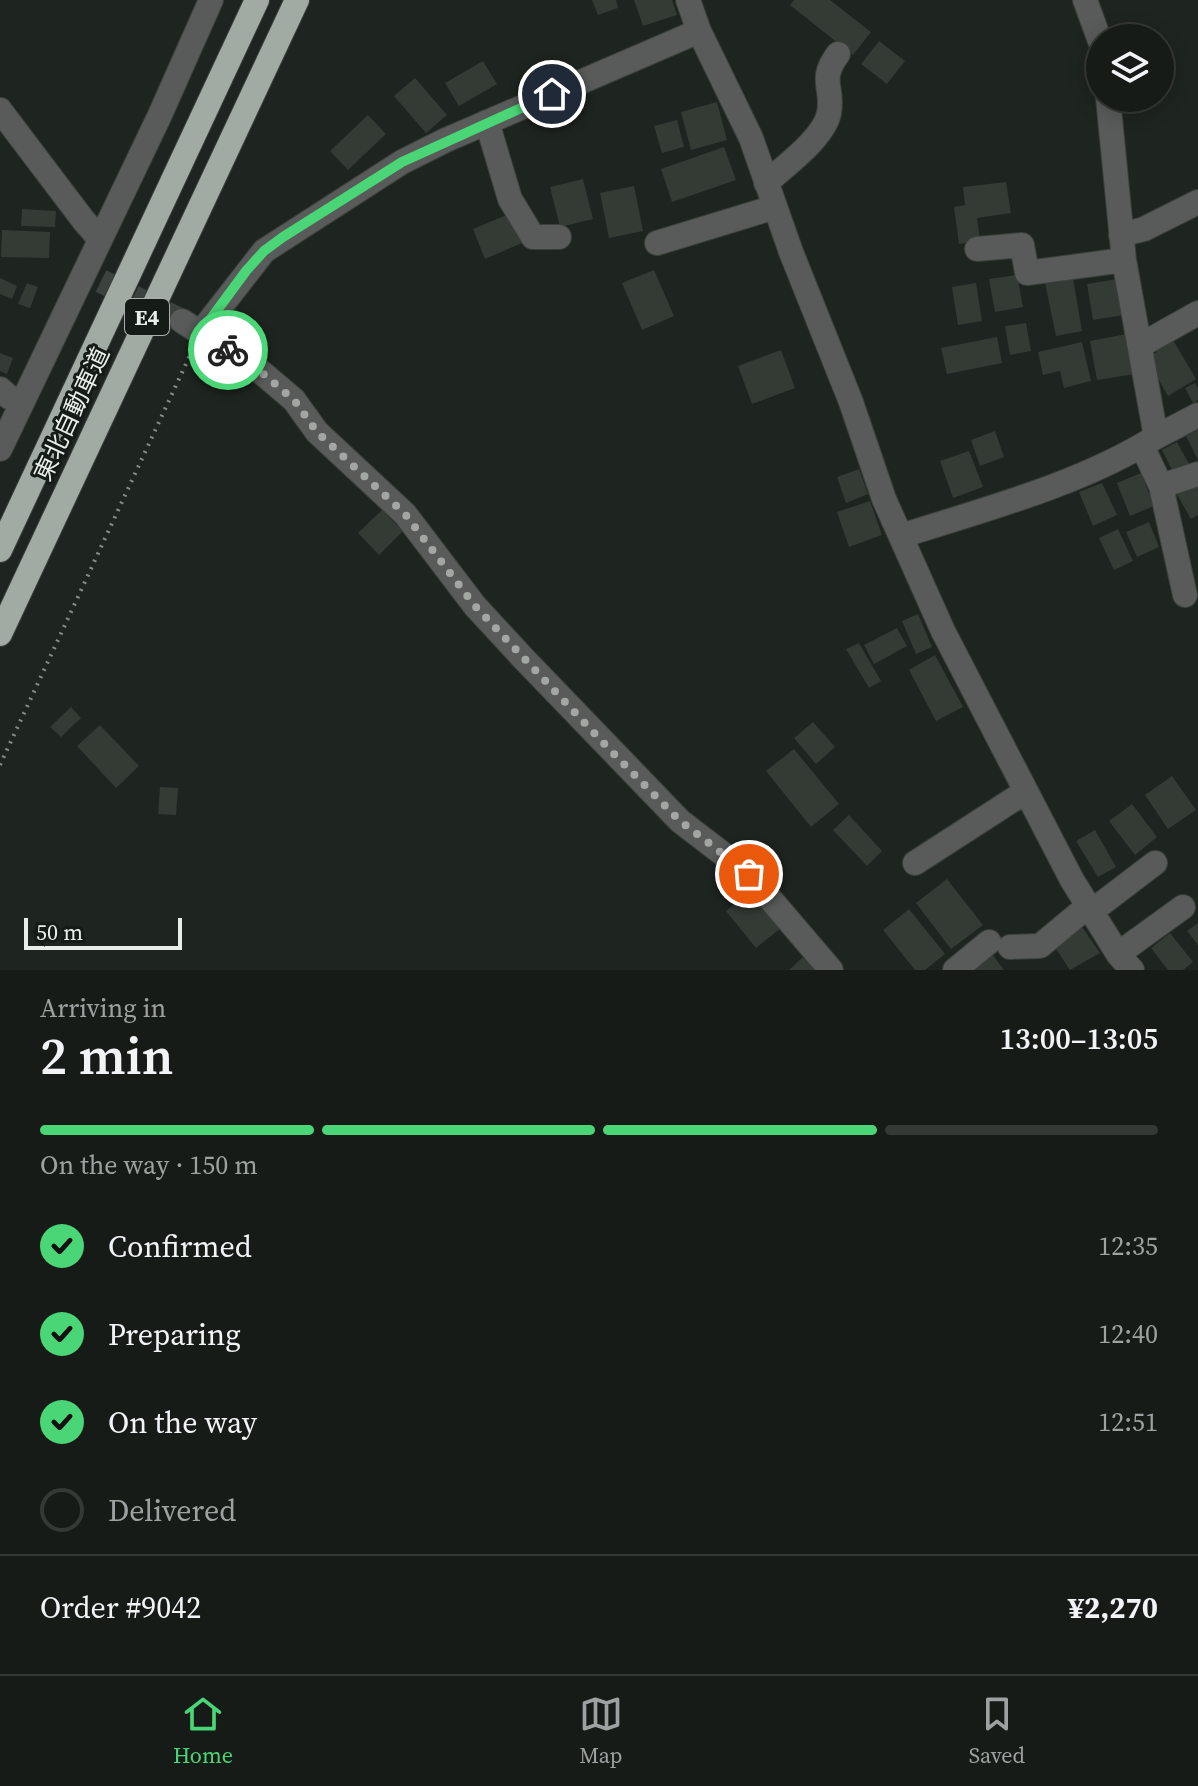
<!DOCTYPE html>
<html lang="en">
<head>
<meta charset="utf-8">
<style>
	body { margin:0; font-family:"Source Serif 4","Noto Sans JP",serif; background:#1f2420; color:#f1f3f6; height:100vh; display:flex; flex-direction:column; font-size:30px; white-space:nowrap }
	* { box-sizing:border-box; margin:0 }
	p { font-size:26px; color:#9ea1a1 }
	.icon { flex:none; width:44px; height:44px; fill:none; stroke:currentColor; stroke-width:2; stroke-linecap:round; stroke-linejoin:round }
	.map { position:relative; height:970px; overflow:hidden }
	.side { display:flex; flex-direction:column; background:#161b17; flex:1 }
	.side>* { flex:none }
	.controls { position:absolute; left:1086px; top:24px; display:grid; gap:16px }
	.controls a { display:grid; place-items:center; width:88px; height:88px; border-radius:50%; background:#161b17; box-shadow:0 4px 20px #0003,0 0 0 2px #353936; font-size:40px }
	.scale { position:absolute; left:24px; bottom:20px; width:158px; box-sizing:border-box; padding-left:8px; border:4px solid #e9eeea; border-top:0; font-size:22px; line-height:28px; white-space:nowrap; color:#e9eeea; -webkit-text-stroke:6px #151b16; paint-order:stroke }
	.pin { position:absolute; display:grid; place-items:center; width:68px; height:68px; color:#fff; margin:-34px; border:4px solid #fff; border-radius:50%; box-shadow:0 2px 8px #0007 }
	.courier { position:absolute; display:grid; place-items:center; width:80px; height:80px; margin:-40px; border:6px solid #4ad677; border-radius:50%; background:#fff; color:#222; box-shadow:0 2px 10px #0007 }
	.headline em { font-style:normal; font-weight:600 }
	.headline div { display:flex; flex-direction:column-reverse }
	.headline { display:flex; align-items:center; justify-content:space-between; height:136px; padding:0 40px }
	h1 { font-size:52px; font-weight:600; line-height:60px }
	.bar { display:grid; grid-template-columns:repeat(4,1fr); gap:12px 8px; align-content:center; height:96px; padding:0 40px }
	.bar i { height:10px; border-radius:6px; background:#353936 }
	.bar .current { background:#4ad677 }
	.bar p { grid-column:span 4 }
	.line { display:flex; align-items:center; gap:20px; padding:0 40px; border-top:2px solid #353936 }
	.line div { flex:1 }
	ol { padding:0 40px; list-style:none }
	li { display:flex; align-items:center; gap:24px; height:88px }
	li p { margin-inline-start:auto }
	li .icon { padding:8px; border-radius:50%; background:#4ad677; color:#111; stroke-width:4 }
	li:last-child { color:#9ea1a1 }
	li i { width:44px; height:44px; border:4px solid #353936; border-radius:50% }
	.tabs { display:flex; justify-content:space-around; align-items:center; height:112px; border-top:2px solid #353936; background:#161b17; font-size:22px; color:#9ea1a1 }
	.tabs a { display:grid; justify-items:center; gap:4px }
	.tabs .current { color:#4ad677 }
	.map>svg:first-child { display:block }
	.building { fill:#343b35 }
	.lines { fill:none; stroke-linecap:round; stroke-linejoin:round }
	.minor-tunnel { stroke:#3c423d; stroke-width:24; stroke-dasharray:24 12; stroke-linecap:butt }
	.minor-casing { stroke:#3a403b; stroke-width:26 }
	.highway-casing { stroke:#3a403b; stroke-width:26 }
	.path { stroke:#868b87; stroke-width:4; stroke-dasharray:2 6; stroke-linecap:butt }
	.minor { stroke:#585b59; stroke-width:24 }
	.highway { stroke:#a2aaa4; stroke-width:24 }
	.done { stroke:#a2a7a3; stroke-width:8; stroke-dasharray:0 14.4 }
	.route { stroke:#4ad677; stroke-width:10 }
	.labels { text-anchor:middle; stroke-width:6; stroke-linejoin:round; paint-order:stroke }
	.shield { fill:#151b16; stroke:#a9afaa; stroke-width:2 }
	.shield-label { font-size:22px; font-weight:bold; fill:#e9eeea }
	.street-label { font-size:24px; fill:#e9eeea; stroke:#151b16 }
</style>
</head>
<body>
<div class="map">
<svg width="1198" height="970" viewBox="0 0 1198 970">
	<rect width="100%" height="100%" fill="#1e241f"/>
	<!-- building -->
	<path class="building" d="M592,0H616L618,8L598,15Z
		M634,0H672L677,15L643,26Z
		M794,0H830L871,32L853,55L790,5Z
		M879,41L905,61L887,84L861,64Z
		M483,61L497,84L459,106L445,83Z
		M415,78L447,115L426,133L394,96Z
		M717,102L727,140L691,150L681,112Z
		M368,115L386,134L348,170L330,151Z
		M677,120L684,147L662,153L654,126Z
		M724,147L736,180L672,202L661,169Z
		M583,179L593,219L560,227L550,187Z
		M1006,182L1011,213L977,218L980,241L959,244L954,207L965,205L963,187Z
		M634,186L643,231L609,238L600,193Z
		M22,209L56,211L55,227L21,226Z
		M509,214L522,243L485,259L473,229Z
		M2,230L50,232L49,258L1,257Z
		M654,270L674,316L642,330L622,283Z
		M1017,275L1023,307L995,312L989,279Z
		M0,278L17,286L12,299L0,294Z
		M1073,278L1082,331L1056,336L1045,283Z
		M1117,279L1123,315L1093,320L1087,284Z
		M27,283L38,287L30,308L18,304Z
		M976,283L982,321L958,325L952,287Z
		M1026,323L1031,351L1010,355L1005,326Z
		M1127,334L1135,374L1097,380L1090,341Z
		M1170,335L1196,379L1168,396L1146,358L1157,352L1153,345Z
		M997,337L1002,363L947,374L941,348Z
		M1082,342L1091,381L1064,388L1060,371L1043,375L1038,352Z
		M781,350L795,388L752,404L738,366Z
		M0,353L13,358L7,374L0,371Z
		M1195,383L1198,388V400L1193,403L1185,388Z
		M1198,430V460L1186,436Z
		M995,431L1004,457L980,466L971,440Z
		M1177,442L1189,464L1173,472L1162,450Z
		M969,451L983,487L953,498L940,461Z
		M859,469L868,494L846,503L837,477Z
		M1141,473L1154,506L1130,516L1117,483Z
		M1198,478V515L1191,519L1175,491Z
		M1102,483L1117,515L1093,526L1079,492Z
		M870,501L882,535L849,547L837,512Z
		M382,510L403,531L379,555L358,533Z
		M1149,522L1159,547L1137,557L1126,532Z
		M1118,529L1133,561L1114,570L1099,538Z
		M918,614L932,647L916,654L902,621Z
		M897,628L907,646L874,664L864,645Z
		M859,643L881,681L869,688L846,649Z
		M935,655L963,707L936,721L909,670Z
		M71,707L81,718L61,737L50,727Z
		M813,722L835,747L816,764L794,738Z
		M100,725L139,766L116,788L77,746Z
		M794,749L839,804L811,827L766,771Z
		M1172,776L1196,810L1168,829L1145,795Z
		M160,787L178,788L176,815L158,814Z
		M1132,804L1157,837L1135,855L1109,821Z
		M849,815L882,851L867,866L833,830Z
		M1095,830L1116,867L1098,877L1076,841Z
		M947,879L983,925L951,949L916,903Z
		M752,890L782,927L756,948L726,911Z
		M909,909L945,954L925,970H915L883,930Z
		M1198,923V945L1187,931Z
		M1080,924L1100,953L1070,970L1052,943Z
		M1170,933L1193,962L1183,970H1168L1151,948Z
		M993,955L1004,970H973Z
		M804,956L817,970H789Z"/>
	<g class="lines">
		<!-- minor-tunnel -->
		<path class="minor-tunnel" d="M101,281L182,321"/>
		<!-- minor casing -->
		<g class="minor-casing">
			<path id="minor" d="M688,0L699,31L751,138L791,252L851,402L884,499L943,631L1072,880L1118,954L1132,970
				M1085,0L1100,41
				M0,110L84,221L100,239
				M487,122L510,199L533,237H559
				M766,183C785,166 824,138 829,113C834,87 818,81 838,54
				M1121,235L1144,229L1198,202
				M657,243L775,207
				M977,249L1022,245L1027,273L1124,260
				M182,321L261,372L294,400L317,432L405,514L475,606L523,658L680,821L749,874L831,970
				M201,332L264,251L402,162L446,140L699,31
				M1141,345L1198,313
				M0,389L9,397
				M1156,437L1198,415
				M1142,446L1161,486L1185,595
				M0,449L159,117L211,0
				M1161,486L1198,474
				M901,536C986,509 1081,484 1156,437L1124,260L1108,98
				M915,863L1025,792
				M1092,911L1155,863
				M1010,947L1040,946L1088,906
				M1118,954L1183,907
				M955,970L989,942"/>
		</g>
		<!-- highway casing -->
		<g class="highway-casing">
			<path id="highway" d="M0,550L257,0
				M0,634L297,0"/>
		</g>
		<!-- path -->
		<path class="path" d="M0,765L191,353"/>
		<!-- minor -->
		<use href="#minor" class="minor"/>
		<!-- highway -->
		<use href="#highway" class="highway"/>
	</g>
	<g class="lines">
		<!-- done -->
		<path class="done" d="M228,350L261,372L294,400L317,432L405,514L475,606L610,750L680,821L749,874"/>
		<!-- route -->
		<path class="route" d="M228,350L201,332L246,271L264,251L283,237L402,162L552,94"/>
	</g>
	<g class="labels">
		<!-- shield labels -->
		<rect class="shield" x="125" y="299" width="44" height="36" rx="6"/>
		<g class="shield-label">
			<text x="147" y="325">E4</text>
		</g>
		<!-- street labels -->
		<g class="street-label">
			<text transform="translate(72 414) rotate(-65)" y="8">東北自動車道</text>
		</g>
	</g>
</svg>
<div class="controls">
<a><svg class="icon" aria-label="layers" viewBox="0 0 24 24"><path d="M12 4l9 5-9 5-9-5zM3 14l9 5 9-5"/></svg></a>
</div>
<div class="scale">50 m</div>
<div class="pin" style="left:749px;top:874px;background:#ea580c"><svg class="icon" aria-label="bag" viewBox="0 0 24 24"><path d="M5 8h14l-1 12H6zM9 8a3 3 0 0 1 6 0"/></svg></div>
<div class="pin" style="left:552px;top:94px;background:#1f2937"><svg class="icon" aria-label="home" viewBox="0 0 24 24"><path d="M3 11l9-7 9 7M6 9v11h12V9"/></svg></div>
<div class="courier" style="left:228px;top:350px"><svg class="icon" aria-label="bike" viewBox="0 0 24 24"><circle cx="6" cy="16" r="4"/><circle cx="18" cy="16" r="4"/><path d="M6 16l4-8h5l3 8M10 8l3 8H6M13 5h3"/></svg></div>
</div>
<section class="side">
<div class="headline"><div><h1>2 min</h1><p>Arriving in</p></div><em>13:00–13:05</em></div>
<div class="bar"><i class="current"></i><i class="current"></i><i class="current"></i><i></i><p>On the way · 150 m</p></div>
<ol>
<li><svg class="icon" aria-label="check" viewBox="0 0 24 24"><path d="M5 12l5 5 9-10"/></svg>Confirmed<p>12:35</p></li>
<li><svg class="icon" aria-label="check" viewBox="0 0 24 24"><path d="M5 12l5 5 9-10"/></svg>Preparing<p>12:40</p></li>
<li><svg class="icon" aria-label="check" viewBox="0 0 24 24"><path d="M5 12l5 5 9-10"/></svg>On the way<p>12:51</p></li>
<li><i></i>Delivered</li>
</ol>
<div class="line" style="height:104px"><div>Order #9042</div><b>¥2,270</b></div>
</section>
<nav class="tabs">
<a class="current"><svg class="icon" aria-label="home" viewBox="0 0 24 24"><path d="M3 11l9-7 9 7M6 9v11h12V9"/></svg>Home</a>
<a><svg class="icon" aria-label="map" viewBox="0 0 24 24"><path d="M3 6l6-2 6 2 6-2v14l-6 2-6-2-6 2zM9 4v14M15 6v14"/></svg>Map</a>
<a><svg class="icon" aria-label="saved" viewBox="0 0 24 24"><path d="M7 4h10v16l-5-4-5 4z"/></svg>Saved</a>
</nav>
</body>
</html>
